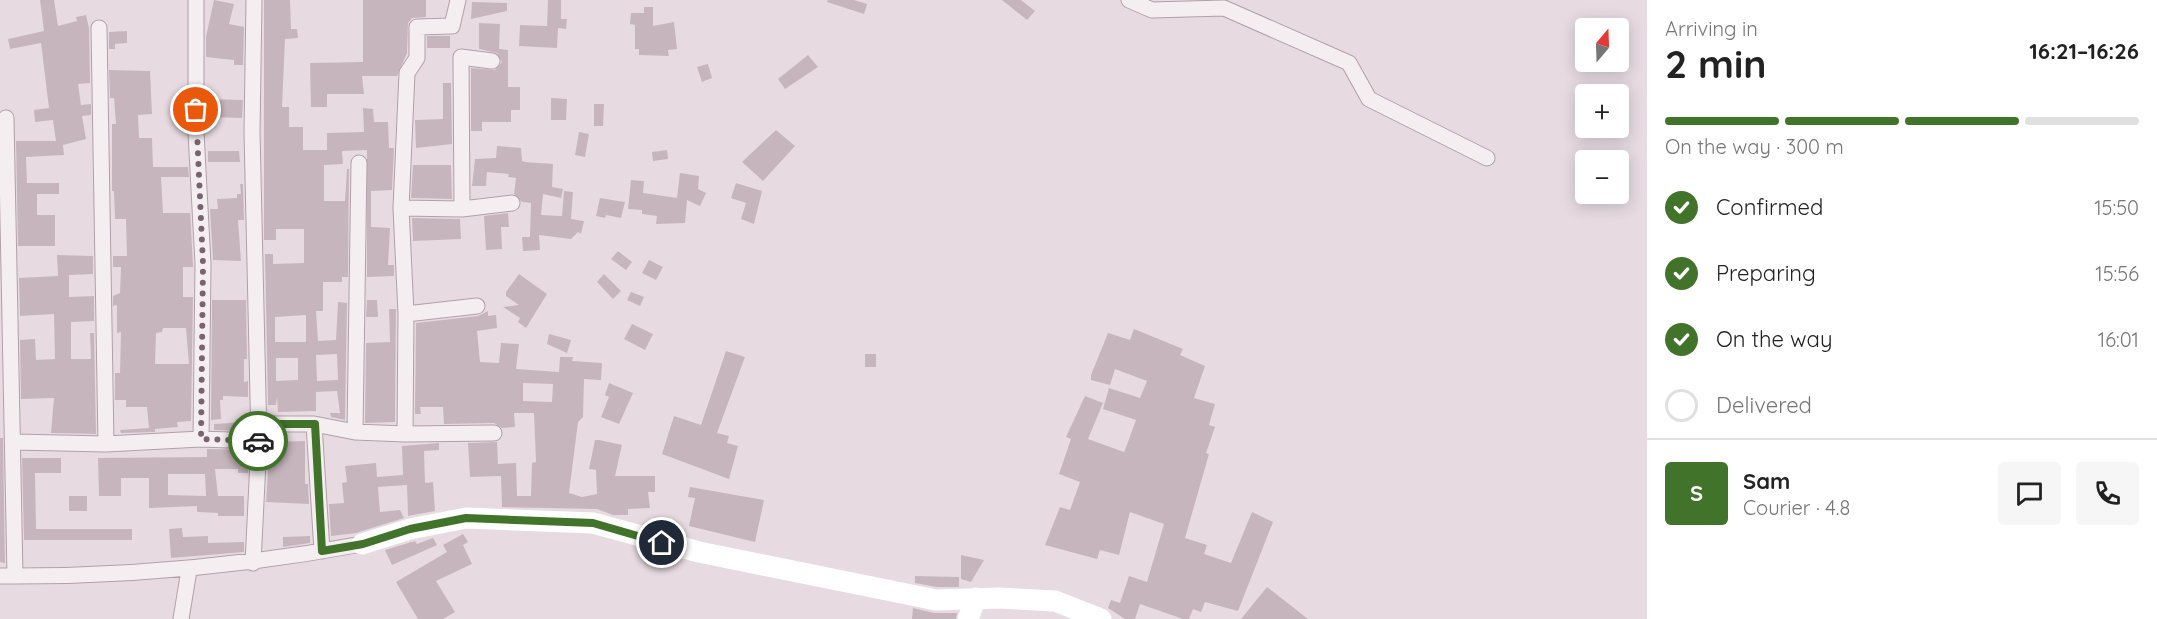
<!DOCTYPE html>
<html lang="en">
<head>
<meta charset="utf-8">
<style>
	body { margin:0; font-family:Quicksand,sans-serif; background:#f6f6f6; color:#222; height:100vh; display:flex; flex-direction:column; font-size:22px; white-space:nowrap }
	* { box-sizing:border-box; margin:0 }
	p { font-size:20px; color:#767676 }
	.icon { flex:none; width:33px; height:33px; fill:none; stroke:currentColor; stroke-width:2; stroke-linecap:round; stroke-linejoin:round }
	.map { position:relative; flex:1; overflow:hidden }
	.side { display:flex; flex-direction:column; background:#fff; width:510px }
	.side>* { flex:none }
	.needle { width:39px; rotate:19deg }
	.buttons { position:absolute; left:1575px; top:18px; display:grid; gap:12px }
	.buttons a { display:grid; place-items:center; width:54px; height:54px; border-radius:6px; background:#fff; box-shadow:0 3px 15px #0003; font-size:30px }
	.pin { position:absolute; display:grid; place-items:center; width:51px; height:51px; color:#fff; margin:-26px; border:3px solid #fff; border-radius:50%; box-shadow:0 2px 6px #0007 }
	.courier { position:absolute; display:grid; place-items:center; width:60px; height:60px; margin:-30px; border:4px solid #41732b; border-radius:50%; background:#fff; color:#222; box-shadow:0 2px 8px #0007 }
	.overview em { font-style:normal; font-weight:800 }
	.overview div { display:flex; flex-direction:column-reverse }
	.overview { display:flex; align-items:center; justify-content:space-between; height:102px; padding:0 18px }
	h1 { font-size:39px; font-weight:800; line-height:45px }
	.bar { display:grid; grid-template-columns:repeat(4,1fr); gap:9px 6px; align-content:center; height:72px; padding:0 18px }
	.bar i { height:8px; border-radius:4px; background:#e0e0e0 }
	.bar .active { background:#41732b }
	.bar p { grid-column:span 4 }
	.line { display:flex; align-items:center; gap:15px; padding:0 18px; border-top:2px solid #e0e0e0 }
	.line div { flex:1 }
	.round { display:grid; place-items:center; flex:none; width:63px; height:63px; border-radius:6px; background:#f6f6f6 }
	ol { padding:0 18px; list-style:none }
	li { display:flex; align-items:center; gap:18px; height:66px }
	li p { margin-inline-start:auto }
	li .icon { padding:6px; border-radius:50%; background:#41732b; color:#fff; stroke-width:4 }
	li:last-child { color:#767676 }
	li i { width:33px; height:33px; border:3px solid #e0e0e0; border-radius:50% }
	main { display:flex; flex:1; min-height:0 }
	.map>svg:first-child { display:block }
	.building { fill:#c7b5be; fill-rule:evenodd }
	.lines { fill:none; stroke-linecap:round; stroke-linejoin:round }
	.street-casing { stroke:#b1a0a9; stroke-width:17 }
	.street { stroke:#f5eef1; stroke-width:15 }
	.secondary { stroke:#fff; stroke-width:21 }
	.done { stroke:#78646f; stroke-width:6; stroke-dasharray:0 10.8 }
	.route { stroke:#41732b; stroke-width:8 }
</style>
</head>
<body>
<main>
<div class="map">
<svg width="1647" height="619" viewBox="0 0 1647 619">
	<rect width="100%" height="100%" fill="#e7dbe1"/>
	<!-- building -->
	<path class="building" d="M40,0H54L58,26L77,21L76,17L86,15L89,28L90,83L78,84L81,105L91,104V115L82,116L86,139L63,145L64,155L26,157L27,183H59V194H37V215H55V246H18L16,141H56L53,120L35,122L34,110L49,108L41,43L10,49L8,39L44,31Z
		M214,0L234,4L229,24L244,27L243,65H234V60L206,57V37Z
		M264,0H290L291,29H297L298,38L285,39L282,107H289V127H303V150H327V133L364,132L363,108L373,109L374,122H388L389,148H394L392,190L371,191V227L390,228L388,265H394V276L367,277V150L342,151L343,164L324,165V201H345L347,169H349L348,277H342V282H323V311H316L318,341L336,340L338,302L347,303L345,420L331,417L330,413H340L337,391L316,392V411L278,412L277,397L276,405H268L265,254H273V264L304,263V229H276V240H264ZM306,315V342H275V317ZM337,354L338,380L317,381L316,355ZM276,358H298V380L276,381Z
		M363,0H426V17L412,18L408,23L407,53L397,76H362L364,94H327V107H311L310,63L363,62Z
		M548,0H561V19H567L566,29L558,28L557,48L519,46L520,25L547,26Z
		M828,0H854L867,4L864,14L827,2Z
		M1002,0H1021L1035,11L1027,20Z
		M472,2L507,3V11L471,19Z
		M644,7H653V26L674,22L677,49L668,50L669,56L639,55V49H635V25L630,24L631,13H644Z
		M479,23L500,24L499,49L508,50V87H520V110H511V122H482V131H471V68L495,70L502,62L497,53L479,49Z
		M127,31V43L115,44V49H109V32Z
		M427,36H450V48H427Z
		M808,55L818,67L785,89L778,79Z
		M708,64L712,78L702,82L697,67Z
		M109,70L150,71L152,114L138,115L139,138H152L153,167H188L189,177H161L163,213H190V209L193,267H183V297H193L191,421L177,422L178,427L155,429V432L121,433L120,430L149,428L147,407H126V400H115V373H120L121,332L117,333V305L113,306V296L120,293L121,267H113V256H127L126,219H115L114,191H112V124H116L114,98H110ZM163,328H186L189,364H155L156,333L162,332Z
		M443,83H451L452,144L416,148L415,120L443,119Z
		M551,98L567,99L566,120H551Z
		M206,99L243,100L242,118L206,117Z
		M594,104H604L603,126H594Z
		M776,130L795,146L763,181L742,162Z
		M579,132L589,134L585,157L575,155Z
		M497,146L521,148L522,161L525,162L553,164L552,187L563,189L561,198L543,194L541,215L562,216L564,191L573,192L571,219L584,221L581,234L578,232L571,239L539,235L540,250L523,251L522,237H530L531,203L522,202L514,194L516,178L508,177L509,174L487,172L486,186H472L475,159L496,158Z
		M667,150L668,159L653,161L652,152Z
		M208,151H239L240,162H208Z
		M413,165H451L452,199L411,198Z
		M680,173L699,176L698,189L706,193L700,206L687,200L685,223L656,224L657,216L642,214V210L628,209L631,180L644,181L643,193L677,198Z
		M736,183L762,191L754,224L741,219L746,203L731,198Z
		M240,184H243L244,220H238L241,261L213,260L210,209H218L217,199L237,198V194H241Z
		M600,198L625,202L621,218L606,215L605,218L596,216Z
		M508,213L509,227H501L502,249L486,250L484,216Z
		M412,218L460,219L461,239L413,241Z
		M618,251L632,262L626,270L611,259Z
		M57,255L93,256V274L69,275V297L94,296V321L71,322V359H91L90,333H94L96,434L51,433L54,398L21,399L20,340L35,339L36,360L55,359L54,314L20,316L19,278L58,276Z
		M649,260L663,267L656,280L642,273Z
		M519,274L547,294L526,328L518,322L520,318L503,307L519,305L506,296V292Z
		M604,274L621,291L613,299L597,282Z
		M631,292L644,297L640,306L627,300Z
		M212,300H246L247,359H244V382L248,381V397L223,396V400H220L221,419L211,420Z
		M367,300H377L378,317H366Z
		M389,309H396L395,422L365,423L366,343L390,342Z
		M488,311V316L496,315L497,328L477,331L480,362L499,363L501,343L519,344L516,369L559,372L560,357H573L572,361L602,363L601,380L584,379L583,417L578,422L569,493L582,497L597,494L596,470L589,469L595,440H599L622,445L615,476H655V492H648L650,508L628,509V515H613L597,509L502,507L501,476L470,477L468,443L497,442L498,464L516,463L517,496H531L532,463L536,462L534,413H514L515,427L502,428L494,423L444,424L443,407H420L421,414H415L416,323L478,316ZM523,383L553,384L552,402L523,401Z
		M632,324L653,334L645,350L624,339Z
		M1134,329L1183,349L1180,355L1205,366L1194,398L1215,404L1209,425L1215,427L1206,453L1209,454L1185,538L1207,545L1204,554L1231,563L1252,512L1273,522L1238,611L1205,602L1201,612L1193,609L1189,619H1183L1140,604L1135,619H1125L1108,608L1111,600L1120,603L1129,576L1147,582L1164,524L1130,512L1119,555L1100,550L1097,559L1045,545L1060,507L1070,510L1080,482L1059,474L1071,439L1066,437L1085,396L1103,403L1088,439L1124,452L1125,450L1136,420L1103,409L1109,388L1140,398L1147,381L1115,369L1110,385L1091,380V375L1108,333L1130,340Z
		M549,334L571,340L567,353L547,344Z
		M726,351L745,357L717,433L729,436L727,443L738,446L729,479L662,454L674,416L701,425Z
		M865,354H876V367H865Z
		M609,383L633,393L619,424L601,417L609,397L605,395Z
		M246,418H249V431L214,430V424L246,422Z
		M0,438H3L5,563L0,562Z
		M305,441V484H308L309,504L266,502L270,442Z
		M439,443V450L424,451L425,483L433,482L435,511L408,516L407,485L378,487L380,512L400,510L404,518L356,533L331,536L329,504L344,503L342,483L347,482L345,466L376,463L377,477L403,475L402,446Z
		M207,449L249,450L248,473H238V469H215L218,496H244V516H218V513L197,512V506L149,508V478H121V496H99L98,458L207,457ZM168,474H205L206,496L168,495Z
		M22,458H61V473H35L36,529H132V540H24Z
		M690,487L764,500L755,542L689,526L695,498L688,497Z
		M69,496H87V511H69Z
		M182,528L183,537L208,536V543L244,542V552L171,558L169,529Z
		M463,534L468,542L463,545L472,564L436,581L455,612L443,619H418L396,582L447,552L443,545Z
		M310,536V543L283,547V537Z
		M433,538L437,545L392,565L385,550L415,541L417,544Z
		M961,555L984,560L971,582L961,579Z
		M915,576L959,577V587H937L915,583Z
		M1267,587L1308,619H1241Z
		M913,608L934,613H957L956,619H912Z"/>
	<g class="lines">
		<!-- street casing -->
		<g class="street-casing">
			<path id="street" d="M196,0V133L203,264L201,439
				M1129,0L1152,10L1224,8L1349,63L1369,99L1487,158
				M99,28L106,444
				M6,118L15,576
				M401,208L462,209L512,203
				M462,209L461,57L492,61
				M406,314L477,306
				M314,424L322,551
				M355,432L359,163
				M405,434L406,314L401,208L407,73L417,58V27L452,26L458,0
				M14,442L106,444L201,439L259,441L270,424H314L355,432L405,434L494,433
				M253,563L259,441L252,132L254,0
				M0,576C122,577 243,566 362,544
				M181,619L189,570"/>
		</g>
		<!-- street -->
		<use href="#street" class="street"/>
		<!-- secondary -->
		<path class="secondary" d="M362,544L410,529L466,518L593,523L699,552L936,600L999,598L1055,601L1101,619
			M968,619L976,598"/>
	</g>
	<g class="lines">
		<!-- done -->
		<path class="done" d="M196,110L203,264L201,439L258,441"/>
		<!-- route -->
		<path class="route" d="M258,441L270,424H315L322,551L363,544L410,529L466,518L593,523L662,543"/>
	</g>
</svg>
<div class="buttons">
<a><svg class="needle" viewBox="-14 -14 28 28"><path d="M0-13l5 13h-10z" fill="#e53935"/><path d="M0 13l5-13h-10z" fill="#767676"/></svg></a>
<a>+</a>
<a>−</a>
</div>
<div class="pin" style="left:196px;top:110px;background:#ea580c"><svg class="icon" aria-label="bag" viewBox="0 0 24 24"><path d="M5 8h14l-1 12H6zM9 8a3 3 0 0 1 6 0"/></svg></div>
<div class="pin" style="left:662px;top:543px;background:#1f2937"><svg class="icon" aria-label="home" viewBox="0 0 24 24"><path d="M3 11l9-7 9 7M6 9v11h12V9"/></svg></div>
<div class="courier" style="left:258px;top:441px"><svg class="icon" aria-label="car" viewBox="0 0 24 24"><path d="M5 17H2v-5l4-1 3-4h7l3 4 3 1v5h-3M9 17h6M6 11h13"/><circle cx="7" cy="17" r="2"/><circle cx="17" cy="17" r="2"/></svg></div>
</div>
<section class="side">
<div class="overview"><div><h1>2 min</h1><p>Arriving in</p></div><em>16:21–16:26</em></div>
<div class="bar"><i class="active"></i><i class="active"></i><i class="active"></i><i></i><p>On the way · 300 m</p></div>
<ol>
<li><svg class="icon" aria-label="check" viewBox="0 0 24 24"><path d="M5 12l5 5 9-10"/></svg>Confirmed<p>15:50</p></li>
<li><svg class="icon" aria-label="check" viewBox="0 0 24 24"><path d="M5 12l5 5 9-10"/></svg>Preparing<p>15:56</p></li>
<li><svg class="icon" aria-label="check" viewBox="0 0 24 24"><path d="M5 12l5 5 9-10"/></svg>On the way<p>16:01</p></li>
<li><i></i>Delivered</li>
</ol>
<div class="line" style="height:108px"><b class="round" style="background:#41732b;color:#fff">S</b><div><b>Sam</b><p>Courier · 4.8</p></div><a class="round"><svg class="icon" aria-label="chat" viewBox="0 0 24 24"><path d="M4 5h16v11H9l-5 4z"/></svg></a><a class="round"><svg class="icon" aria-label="phone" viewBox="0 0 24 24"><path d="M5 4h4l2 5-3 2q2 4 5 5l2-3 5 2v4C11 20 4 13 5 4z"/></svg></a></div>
</section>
</main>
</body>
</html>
